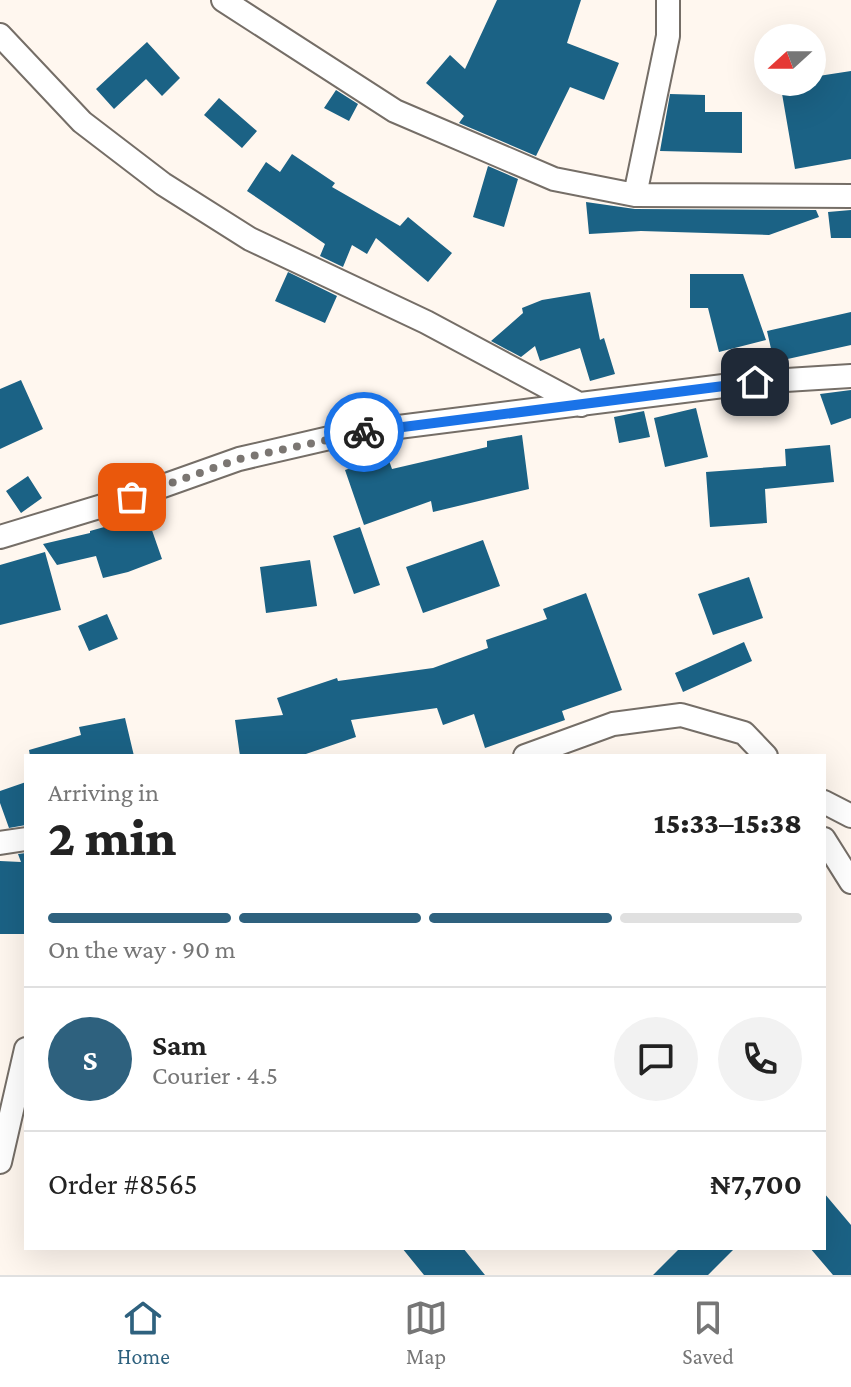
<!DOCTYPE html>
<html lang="en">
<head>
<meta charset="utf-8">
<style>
	body { margin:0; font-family:"Crimson Pro",serif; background:#f2f2f2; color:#222; height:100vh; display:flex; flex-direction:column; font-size:30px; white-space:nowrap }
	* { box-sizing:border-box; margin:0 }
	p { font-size:26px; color:#767676 }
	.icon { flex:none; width:44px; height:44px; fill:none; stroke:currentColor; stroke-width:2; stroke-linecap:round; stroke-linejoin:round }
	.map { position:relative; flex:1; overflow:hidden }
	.side { position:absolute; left:24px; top:754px; width:802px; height:496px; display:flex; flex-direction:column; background:#fff; border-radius:0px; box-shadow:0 8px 32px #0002 }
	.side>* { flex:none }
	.needle { width:52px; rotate:249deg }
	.controls { position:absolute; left:754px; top:24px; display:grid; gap:16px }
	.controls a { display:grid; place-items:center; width:72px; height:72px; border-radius:50%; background:#fff; box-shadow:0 8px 32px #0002; font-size:40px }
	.pin { position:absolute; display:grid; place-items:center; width:68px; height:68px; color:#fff; margin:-34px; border-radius:16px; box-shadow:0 4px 12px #0006 }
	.courier { position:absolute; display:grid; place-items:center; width:80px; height:80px; margin:-40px; border:6px solid #1a73e8; border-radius:50%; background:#fff; color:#222; box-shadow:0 2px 10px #0007 }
	.headline em { font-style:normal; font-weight:800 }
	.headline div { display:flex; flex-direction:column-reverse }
	.headline { display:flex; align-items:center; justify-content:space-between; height:136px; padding:0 24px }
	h1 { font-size:52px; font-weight:800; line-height:60px }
	.bar { display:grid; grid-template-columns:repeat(4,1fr); gap:12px 8px; align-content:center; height:96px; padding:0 24px }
	.bar i { height:10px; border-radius:6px; background:#e0e0e0 }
	.bar .active { background:#2e617e }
	.bar p { grid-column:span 4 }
	.line { display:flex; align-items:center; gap:20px; padding:0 24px; border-top:2px solid #e0e0e0 }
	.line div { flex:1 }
	.round { display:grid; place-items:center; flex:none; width:84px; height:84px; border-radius:42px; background:#f2f2f2 }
	.tab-bar { display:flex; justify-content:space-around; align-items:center; height:112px; border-top:2px solid #e0e0e0; background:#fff; font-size:22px; color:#767676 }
	.tab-bar a { display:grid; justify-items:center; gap:4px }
	.tab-bar .active { color:#2e617e }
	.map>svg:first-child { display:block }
	.building { fill:#1b6285 }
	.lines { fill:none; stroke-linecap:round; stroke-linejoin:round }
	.minor-casing { stroke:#756e67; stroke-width:26 }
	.minor { stroke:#fff; stroke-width:22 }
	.done { stroke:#7b7672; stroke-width:8; stroke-dasharray:0 14.4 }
	.route { stroke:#1a73e8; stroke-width:10 }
</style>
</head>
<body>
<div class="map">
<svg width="851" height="1275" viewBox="0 0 851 1275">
	<rect width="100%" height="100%" fill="#fff7ef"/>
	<!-- building -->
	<path class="building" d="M497,0H581L567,43L619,63L604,100L570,87L536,156L459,123L464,116L426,83L450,55L465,69Z
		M147,42L180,78L162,96L146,79L114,109L96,89Z
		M851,71V159L795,169L780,82H812V77Z
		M336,90L358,104L349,121L324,108Z
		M670,94L705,95V112H742V153L660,151Z
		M219,98L257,131L242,148L204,115Z
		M292,154L335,183L332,187L400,226L408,217L452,253L428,282L376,238L367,254L352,245L343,267L320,256L325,244L247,191L266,162L280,172Z
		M488,166L518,179L504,227L473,217Z
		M586,202L635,209L816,210L819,217L769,235L641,231L589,234Z
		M851,210V238H831L828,212Z
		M288,272L337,296L325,323L275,301Z
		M690,274H743L766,340L719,352L708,308H690Z
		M590,292L600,340L604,338L615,374L590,381L580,348L540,361L535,346L521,357L491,341L523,313L522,308L542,300Z
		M851,312V345L774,362L767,331Z
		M21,380L43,429L0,449V389Z
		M851,390V418L831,425L820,394Z
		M696,408L708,457L665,467L654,418Z
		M644,411L650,437L619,443L614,417Z
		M522,435L529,489L433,512L431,501L364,525L345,470L387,455L392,469L487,447V441Z
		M830,445L834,482L765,489L767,523L710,527L706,472L786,466L785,449Z
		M28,476L42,498L21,513L6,491Z
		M147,516L162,559L128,572L103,578L96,556L57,565L43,544L90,533V531L115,524L116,527Z
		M360,527L380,585L354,594L333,536Z
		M483,540L500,586L423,613L406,567Z
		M45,552L61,610L0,625V565Z
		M310,560L317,606L266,613L260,567Z
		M749,577L763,618L713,635L698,594Z
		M586,593L622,690L562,711L565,720L485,748L474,714L443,725L437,708L351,720L356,737L300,756H240L235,720L283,715L277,698L337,678L338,681L433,668L488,648L486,640L547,619L543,609Z
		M107,614L118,639L89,651L78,626Z
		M744,642L752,661L683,692L675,673Z
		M125,718L134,756H30L29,750L81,735L79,727Z
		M26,782V825L9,828L0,803V791Z
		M26,853V934H0V861L21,862L18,854Z
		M824,1193L851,1225V1275H833L810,1248H824Z
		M402,1248H463L485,1275H424Z
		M680,1248H735L708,1275H653Z"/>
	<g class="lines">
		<!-- minor casing -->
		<g class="minor-casing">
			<path id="minor" d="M223,0L395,111L554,179L635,195L851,196
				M0,35L82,122L163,184L250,239L426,322L581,405
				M635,195L668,36V0
				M0,537L132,497L239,459L351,433L755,382L851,376
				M525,756L613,724L681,715L744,733L766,756
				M824,802L851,816
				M824,839L851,882
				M0,843L26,839
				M0,1162L26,1049"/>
		</g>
		<!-- minor -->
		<use href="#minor" class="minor"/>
	</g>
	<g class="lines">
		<!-- done -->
		<path class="done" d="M132,497L239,459L364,432"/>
		<!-- route -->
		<path class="route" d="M364,432L755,382"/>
	</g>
</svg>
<div class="controls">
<a><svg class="needle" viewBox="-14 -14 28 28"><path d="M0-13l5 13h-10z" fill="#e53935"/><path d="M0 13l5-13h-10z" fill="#767676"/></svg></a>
</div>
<div class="pin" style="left:132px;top:497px;background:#ea580c"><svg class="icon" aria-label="bag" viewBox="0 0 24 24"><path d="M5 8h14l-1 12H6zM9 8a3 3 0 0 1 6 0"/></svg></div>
<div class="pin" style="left:755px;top:382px;background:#1f2937"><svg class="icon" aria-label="home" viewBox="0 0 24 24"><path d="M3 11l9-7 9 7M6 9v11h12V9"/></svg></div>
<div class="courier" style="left:364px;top:432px"><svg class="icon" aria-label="bike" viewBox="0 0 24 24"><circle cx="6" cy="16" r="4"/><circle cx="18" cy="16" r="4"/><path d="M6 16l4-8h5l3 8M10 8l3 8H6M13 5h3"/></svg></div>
<section class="side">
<div class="headline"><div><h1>2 min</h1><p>Arriving in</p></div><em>15:33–15:38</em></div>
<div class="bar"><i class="active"></i><i class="active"></i><i class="active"></i><i></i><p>On the way · 90 m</p></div>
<div class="line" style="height:144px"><b class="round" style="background:#2e617e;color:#fff">S</b><div><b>Sam</b><p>Courier · 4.5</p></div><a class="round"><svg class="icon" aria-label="chat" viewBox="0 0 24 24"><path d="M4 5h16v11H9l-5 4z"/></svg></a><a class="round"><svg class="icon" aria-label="phone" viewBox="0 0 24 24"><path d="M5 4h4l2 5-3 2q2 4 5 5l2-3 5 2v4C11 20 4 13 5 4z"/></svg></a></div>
<div class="line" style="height:104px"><div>Order #8565</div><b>₦7,700</b></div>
</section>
</div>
<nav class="tab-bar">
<a class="active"><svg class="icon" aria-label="home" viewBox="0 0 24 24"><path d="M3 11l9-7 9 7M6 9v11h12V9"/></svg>Home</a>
<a><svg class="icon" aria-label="map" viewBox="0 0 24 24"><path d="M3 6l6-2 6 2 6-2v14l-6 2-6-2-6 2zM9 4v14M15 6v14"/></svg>Map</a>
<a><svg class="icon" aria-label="saved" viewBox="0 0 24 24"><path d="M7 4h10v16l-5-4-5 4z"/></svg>Saved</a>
</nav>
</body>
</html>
